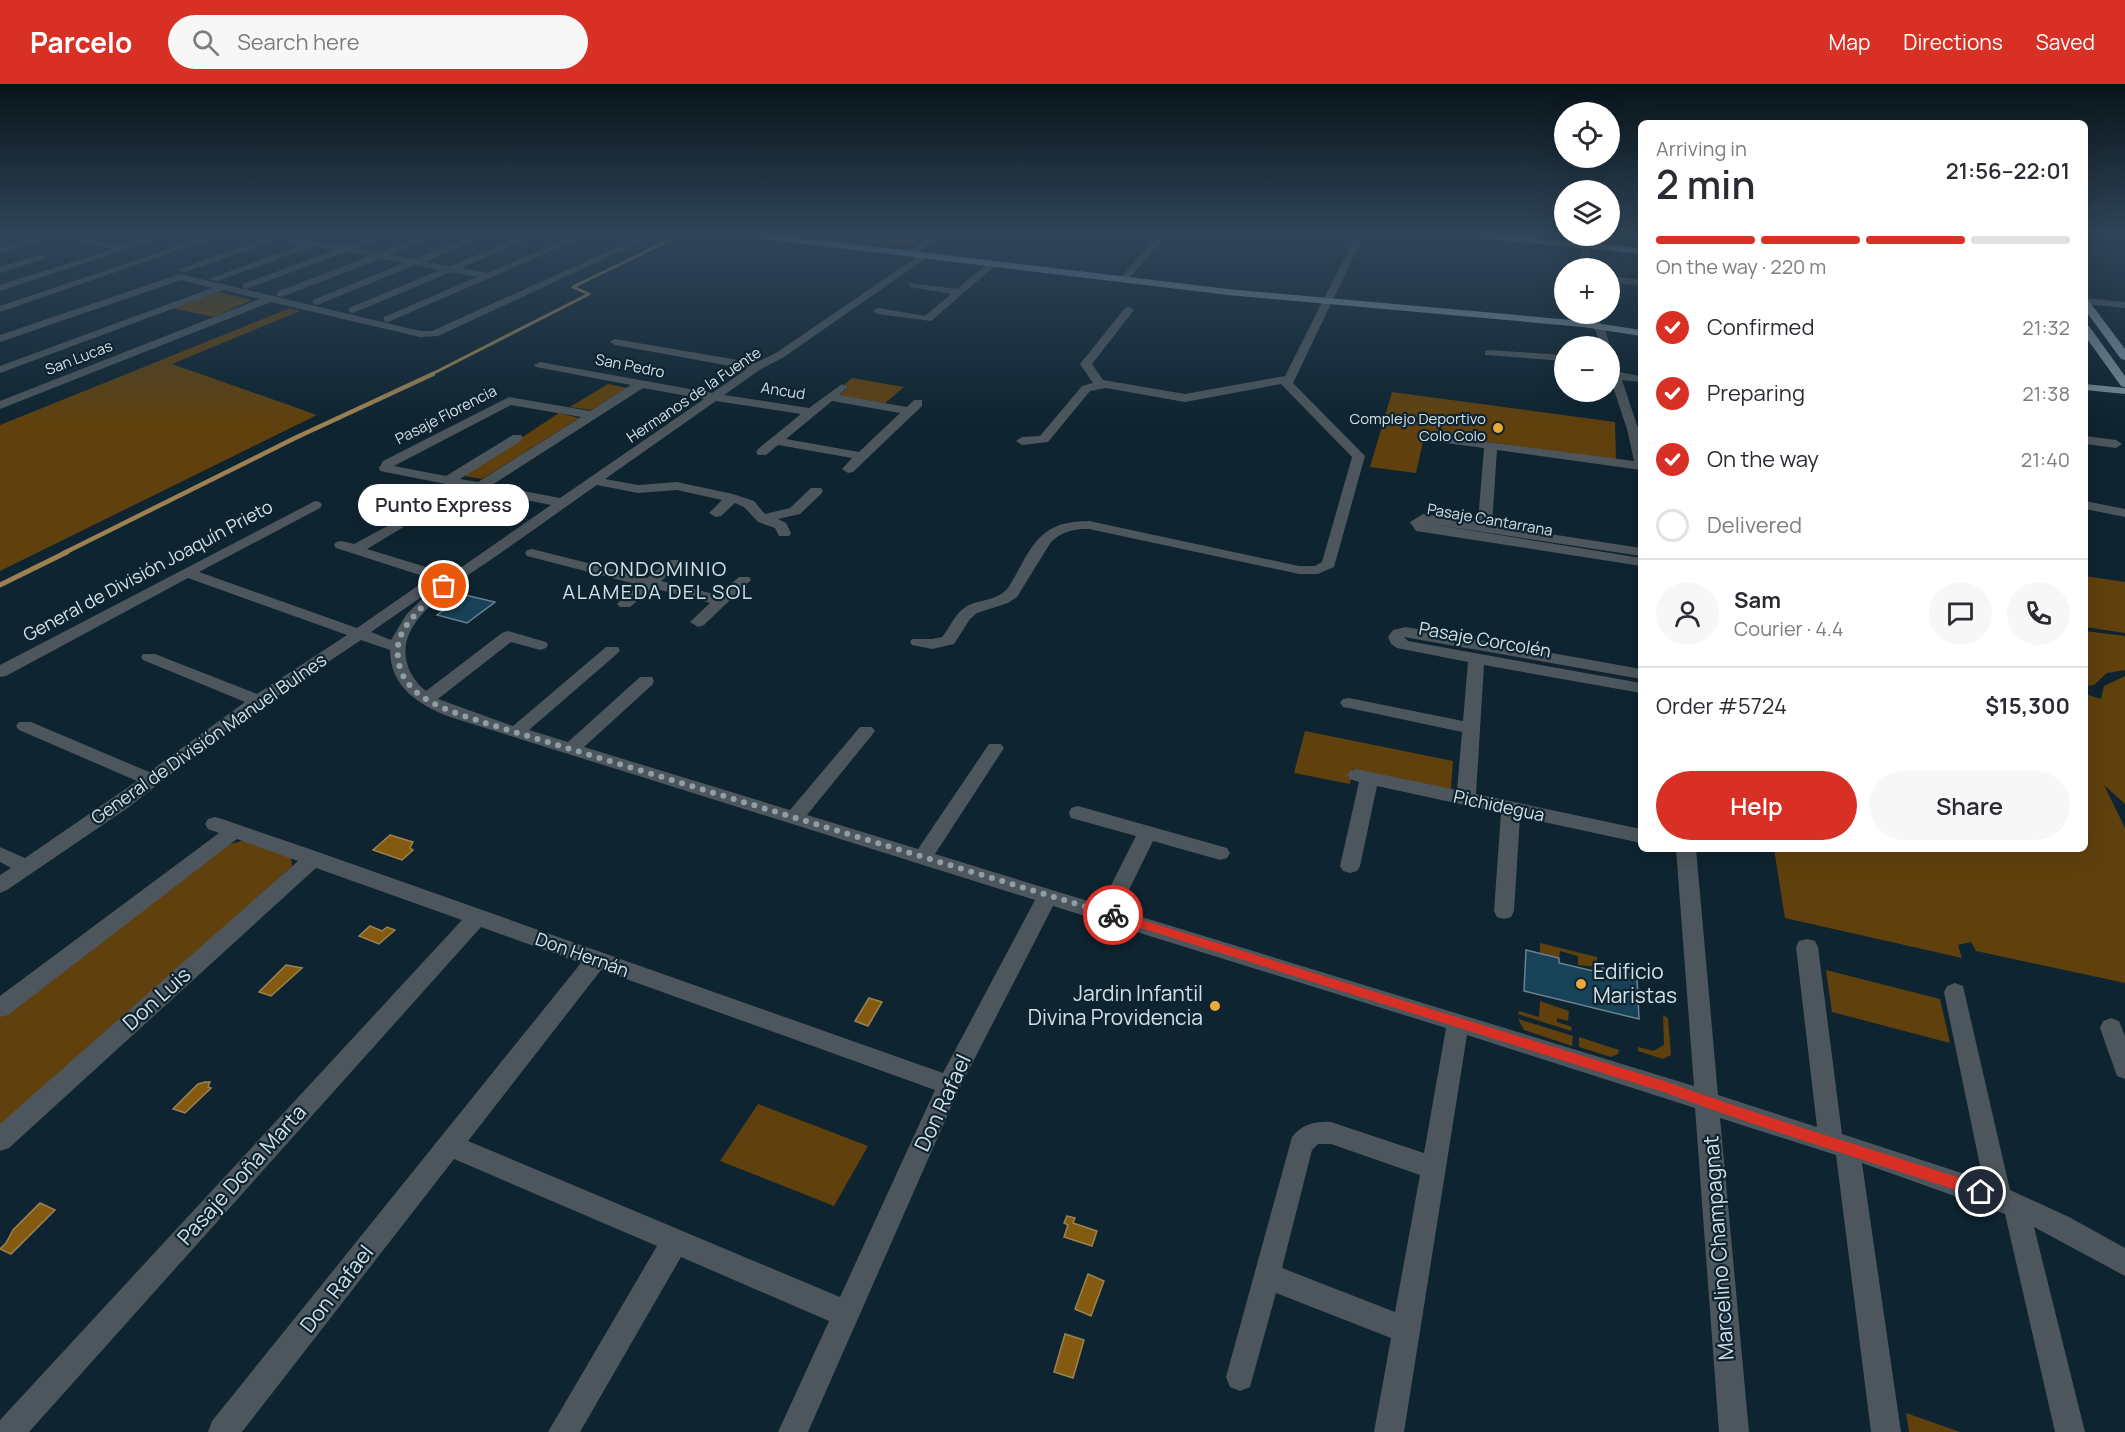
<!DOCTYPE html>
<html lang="en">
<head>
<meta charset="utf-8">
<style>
	body { margin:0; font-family:Manrope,sans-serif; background:#f7f7f7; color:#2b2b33; height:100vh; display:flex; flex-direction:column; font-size:22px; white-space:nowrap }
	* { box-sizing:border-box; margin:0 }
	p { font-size:20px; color:#7c7c81 }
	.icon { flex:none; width:33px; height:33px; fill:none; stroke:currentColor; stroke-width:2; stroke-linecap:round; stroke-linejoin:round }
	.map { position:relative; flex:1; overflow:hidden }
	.sheet { position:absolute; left:1638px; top:36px; width:450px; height:732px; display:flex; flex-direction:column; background:#fff; border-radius:9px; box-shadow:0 6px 24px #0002 }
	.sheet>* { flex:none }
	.buttons { position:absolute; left:1554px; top:18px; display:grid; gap:12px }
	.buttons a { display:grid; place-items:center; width:66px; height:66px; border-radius:50%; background:#fff; box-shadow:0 6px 24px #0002; font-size:30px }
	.pin { position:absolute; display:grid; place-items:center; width:51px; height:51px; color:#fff; margin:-26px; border:3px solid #fff; border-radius:50%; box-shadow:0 2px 6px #0007 }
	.courier { position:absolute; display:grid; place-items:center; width:60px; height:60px; margin:-30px; border:4px solid #d93025; border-radius:50%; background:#fff; color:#222; box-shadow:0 2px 8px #0007 }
	.bubble { position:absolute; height:42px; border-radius:21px; background:#fff; box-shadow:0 6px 24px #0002; font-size:20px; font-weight:600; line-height:42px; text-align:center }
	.headline em { font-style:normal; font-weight:600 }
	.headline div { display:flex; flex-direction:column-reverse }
	.headline { display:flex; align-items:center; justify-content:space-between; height:102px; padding:0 18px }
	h1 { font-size:39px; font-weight:600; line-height:45px }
	.bar { display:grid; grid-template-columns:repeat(4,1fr); gap:9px 6px; align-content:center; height:72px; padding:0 18px }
	.bar i { height:8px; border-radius:4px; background:#e1e1e2 }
	.bar .current { background:#d93025 }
	.bar p { grid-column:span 4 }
	.line { display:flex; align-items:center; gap:15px; padding:0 18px; border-top:2px solid #e1e1e2 }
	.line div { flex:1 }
	.round { display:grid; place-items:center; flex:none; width:63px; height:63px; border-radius:32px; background:#f7f7f7 }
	ol { padding:0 18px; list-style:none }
	li { display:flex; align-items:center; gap:18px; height:66px }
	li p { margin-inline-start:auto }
	li .icon { padding:6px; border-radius:50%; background:#d93025; color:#fff; stroke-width:4 }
	li:last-child { color:#7c7c81 }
	li i { width:33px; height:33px; border:3px solid #e1e1e2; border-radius:50% }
	.action { display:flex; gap:12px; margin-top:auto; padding:12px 18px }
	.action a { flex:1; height:69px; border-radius:36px; background:#d93025; color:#fff; font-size:24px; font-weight:600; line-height:69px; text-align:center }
	.action a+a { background:#f7f7f7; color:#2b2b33 }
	header { display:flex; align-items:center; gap:36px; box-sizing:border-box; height:84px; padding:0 30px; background:#d93025; color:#fff }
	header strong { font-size:28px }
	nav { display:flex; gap:33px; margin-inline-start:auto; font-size:21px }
	.search { width:420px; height:54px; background:#f7f7f7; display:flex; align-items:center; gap:15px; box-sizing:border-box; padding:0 21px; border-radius:33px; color:#7c7c81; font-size:22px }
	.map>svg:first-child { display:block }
	.green { fill:#60410d }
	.water { fill:#845a11; stroke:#9c8252; stroke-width:1.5 }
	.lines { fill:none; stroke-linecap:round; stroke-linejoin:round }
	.stream-far2 { stroke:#9c8252; stroke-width:3 }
	.stream-far1 { stroke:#9c8252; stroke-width:4.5 }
	.stream { stroke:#9c8252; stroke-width:5 }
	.building { fill:#184258; stroke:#6a8291; stroke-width:1.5 }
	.minor { fill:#4c565c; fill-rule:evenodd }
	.major { fill:#768b97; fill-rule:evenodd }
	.route { fill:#d93025 }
	.done { stroke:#8e9ea8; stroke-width:6; stroke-dasharray:0 10.8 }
	.poi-dot { fill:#eda83b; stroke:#0e2430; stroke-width:2 }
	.labels { text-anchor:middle; stroke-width:4.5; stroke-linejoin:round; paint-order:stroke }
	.far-street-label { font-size:15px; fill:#d3e0e8; stroke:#0e2430 }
	.far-poi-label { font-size:15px; fill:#d3e0e8; stroke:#0e2430; text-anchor:end }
	.street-label { font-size:18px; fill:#d3e0e8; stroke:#0e2430 }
	.neighbourhood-label { font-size:20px; letter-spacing:1.5px; fill:#d3e0e8; stroke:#0e2430 }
	.near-poi-label { font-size:21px; fill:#d3e0e8; stroke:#0e2430; text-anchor:start }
	.near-street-label { font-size:21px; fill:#d3e0e8; stroke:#0e2430 }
</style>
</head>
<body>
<header>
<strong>Parcelo</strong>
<div class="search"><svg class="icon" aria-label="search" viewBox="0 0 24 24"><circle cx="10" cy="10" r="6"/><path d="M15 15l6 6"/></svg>Search here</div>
<nav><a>Map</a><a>Directions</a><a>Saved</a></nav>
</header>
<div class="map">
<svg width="2125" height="1348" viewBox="0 0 2125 1348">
	<rect width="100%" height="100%" fill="#0e2430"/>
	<!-- green -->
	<path class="green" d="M850,151H924L907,163L844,155Z
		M215,207L252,216L214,233L171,224Z
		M290,224L300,227L172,280L317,331L0,487V341Z
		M852,294L904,303L885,319L839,312L848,303L843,302Z
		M608,300L627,304L591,326L570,323Z
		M1392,308L1615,338L1616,376L1425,349L1416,389L1370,383Z
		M559,329L579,334L482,395L464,392Z
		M2085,492L2125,498V549L2085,543Z
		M2085,547L2125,552V586L2107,589L2094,601L2085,602Z
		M2125,592V720L2104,701L2125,744V899L1976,867L1971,858L1958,861L1962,874L1785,834L1774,765H2085V610L2101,615L2104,602Z
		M1305,647L1453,677L1451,705L1353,685L1350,700L1294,689Z
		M241,757L251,758L291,773L292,782L0,1046V932L224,762Z
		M1540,859L1597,873V883L1578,881V872L1560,867L1559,874L1540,869Z
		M1826,886L1940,915L1950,959L1832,928Z
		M1540,917L1569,927L1568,937L1557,934V938L1572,943L1571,947L1518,930L1519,927L1539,933Z
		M1663,931L1668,934L1671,971L1663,975L1638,967V963L1653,967L1664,961Z
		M1518,935L1573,952L1572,962L1524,946Z
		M1579,953L1619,966L1618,970L1611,973L1579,963Z
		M758,1020L868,1062L834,1122L720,1077Z
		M1906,1329L1960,1348H1909Z"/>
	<!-- water -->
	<path class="water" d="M390,751L413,758L410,764L413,766L402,776L373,766Z
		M370,842L382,847L387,843L395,846L379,860L359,852Z
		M286,881L302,884L271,912L259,908Z
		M869,914L882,918L868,942L855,937Z
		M205,998H210L208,1003L211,1004L185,1029L173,1025L198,1000Z
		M40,1119L55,1126L11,1170L0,1165L6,1159L13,1146Z
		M1067,1132L1075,1134L1073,1139L1097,1147L1092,1162L1064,1153L1068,1141L1064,1139Z
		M1088,1190L1104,1197L1091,1232L1075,1225Z
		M1065,1250L1084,1256L1073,1294L1054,1288Z"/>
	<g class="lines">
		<!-- stream-far2 -->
		<path class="stream-far2" d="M430,291L589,210L573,203L680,151"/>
		<!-- stream-far1 -->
		<path class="stream-far1" d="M64,469L295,354L433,290"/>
		<!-- stream -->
		<path class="stream" d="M0,501L67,468"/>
	</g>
	<!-- building -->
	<path class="building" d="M465,511L495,518L467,539L437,531Z
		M1526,866L1559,874V879L1602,889V884L1637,892L1639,935L1524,907Z"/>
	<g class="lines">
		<!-- minor -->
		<path class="minor" d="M45,151H58L0,170V164Z
			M156,151H169L0,207V201L113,165L80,158V154L123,161Z
			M210,151H223L0,228V222Z
			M268,151C293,151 317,160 343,162C356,163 372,151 388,151L356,164L379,169L425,151H437L390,171L414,175L474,151H486L425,178L450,182L525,151H537L461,184L487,189L577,151H589L388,238L384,237V233L477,193L451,188L353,229L349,228V224L440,186L415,181L317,221L313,220V216L404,179L380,175L281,213L277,212V208L369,172L346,168L246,205L243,204V200L335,166L314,162L217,197L209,195L303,160L280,155L185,188L177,186L269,153Z
			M645,151H656L438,252L420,253L271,218L0,325V317L260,215L223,206L0,289V282L212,204L181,196L0,258V251L180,190L420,247H432Z
			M932,151H942L913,172H907V168Z
			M1158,151H1167L1126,198H1120V194Z
			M1356,151H1364L1293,299L1365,372L1334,483L1318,490H1299L1089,445C1073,445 1063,447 1051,458L1017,513L1008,519L977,529L970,535L954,560L932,565L912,561L910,558L912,555H932L942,553C951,542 955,529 967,522C981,515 997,517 1008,504C1032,465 1036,437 1089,437L1299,482H1315L1322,478L1352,373L1281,300L1185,318L1106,304L1090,307L1048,358L1022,361L1016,357L1022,353L1040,352L1082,302L1093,299L1080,280L1125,224L1129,223L1134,226L1092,280L1103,296L1185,310L1285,292Z
			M2110,151H2125V155Z
			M1582,152H1590L1589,184H1580Z
			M42,170L45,171V175L0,189V183Z
			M921,170L929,172L784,273L761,285L724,311L809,324L842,300L848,303L839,311L907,323L914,316H922V322L853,388L848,389L842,385L852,374L778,361L766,371H758L756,368L758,365L801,330L716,317L605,395L638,401L677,398L733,410L754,417L765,430L790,424L811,404H821L823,407L821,410L800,430L778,435L786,439L791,449L789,452H779L775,444L758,438L744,423L735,419L721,432L716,433L709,429L722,416L677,406L638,409L597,401C565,423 534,446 502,468C472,489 425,516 409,550C400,571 409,594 426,607L502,549L508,547L546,558L548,561L546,564L540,566L511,558L438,615L513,642L606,563H618L620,566L618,569L529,646L568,658L640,593H652L654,597L652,601L584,663L790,726L860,643H872L875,647L872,651L807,731L918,765L989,660H1001L1004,664L935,770L1101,821L1136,752L1071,734L1069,729L1071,724L1078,722L1227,764L1230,769L1227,774L1220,776L1153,757L1119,826L1694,1002L1676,765H1696L1718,1011L1817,1043L1796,863L1799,857L1807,855L1815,857L1818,863L1842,1050L1983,1096L1944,908L1947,902L1955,899L1963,902L2010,1106L2069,1133L2125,1164V1192L2034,1143L2085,1348H2055L2005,1130L1862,1079L1901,1348H1871L1836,1071L1720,1034L1749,1348H1719L1695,1024L1467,951L1404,1348H1374L1391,1254L1276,1209L1250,1303L1240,1307L1230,1303L1226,1293L1292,1053C1302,1040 1316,1037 1331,1038L1424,1069L1446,944L1053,822L959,1005L808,1348H778L829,1237L681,1173L580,1348H548L657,1162L454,1075L242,1348H208L212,1337L581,879L481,843L29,1348H0V1336L462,836L316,784L9,1064L0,1067V1040L298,777L237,755L8,931L0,933V912L219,749L208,745L205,740L208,735L215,733L222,735L321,769L943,989L1035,816L450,633C419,621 390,603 390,566L361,556L227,646L129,723L7,806L0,809V791L11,784L0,778V763L25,774L137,697L19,646L16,642L19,638H31L149,688L245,618L143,576L141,573L143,570H155L257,610L347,551L188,494L6,592L0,593V581L315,417L320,418L322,421L320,424L199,488L357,544L429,494L336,464L334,461L336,458L341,457L354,460L397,437L404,441L402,444L367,465L439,487L449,483L456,487L551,421L380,387L379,384L383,377L509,313L590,327L631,301L536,283L534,281L540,278L712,309L747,285L615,261L610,258L615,255L755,279L776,269ZM643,304L704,315L560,414L492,401ZM832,317L900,329L859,368L786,355ZM511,321L581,333L478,398L460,395L521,357L523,354L521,351H513L446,392L394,382ZM430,507L406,531L391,556L371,548ZM601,886L935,1006L840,1213L468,1057ZM1318,1060H1331L1420,1091L1395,1228L1282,1184L1312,1066Z
			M989,178L997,180L931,237L878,230L873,227L878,224L925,232L951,210L910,203V199L957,205Z
			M1610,192L1641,196V202L1610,198Z
			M2085,214L2125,218V224L2085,220Z
			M1585,230H1595L1606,248L1610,262V263L1600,262L1596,248Z
			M1489,266L1564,271V277L1485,271V267Z
			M1610,276L1614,277L1619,288L1641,292V298L1622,296L1641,353V386L1497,366L1492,441L1641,464V472L1425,439L1641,474V482L1416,447L1410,438L1423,430L1478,438L1484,364L1430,357L1424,353L1426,350L1634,377L1627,345L1610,294Z
			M2085,352L2116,356L2122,360L2116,364L2085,360Z
			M2085,417L2125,425V433L2085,425Z
			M532,465L647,494L669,476H679L681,479L679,482L661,497L718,511L739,493H749L751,496L704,541L698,543L690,538L710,519L653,504L630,523H620L617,520L620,517L639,501L527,472L525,469L527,466Z
			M1406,543L1641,585V595L1404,553L1408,557L1641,599V609L1484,581L1476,710L1641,745V759L1520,733L1514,827L1511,833L1504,835L1497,833L1494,827L1501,729L1377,702L1360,782L1357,787L1350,789L1343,787L1340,782L1359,698L1350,695L1347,691L1350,687L1356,685L1457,706L1462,648L1349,624L1343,623L1340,619L1343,615L1349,614L1463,637L1468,578L1397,564L1391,560L1388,553L1393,546Z
			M2111,934L2119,937L2125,952V995L2117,992L2100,944L2103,937Z"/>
		<!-- major -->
		<path class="major" d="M752,151H778L1228,205L1583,237L1641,246V252L1583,243L1228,211L756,154Z
			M1474,151H1505L1641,164V170L1478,154Z
			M2085,216L2089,217L2125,265V276L2121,275L2085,226Z
			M2085,241L2089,242L2125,292V303L2121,302L2085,252Z
			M2085,300L2125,304V310L2085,306Z"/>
	</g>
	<!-- sky -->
	<linearGradient id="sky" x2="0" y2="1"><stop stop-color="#08141a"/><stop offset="0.44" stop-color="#304559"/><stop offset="1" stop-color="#304559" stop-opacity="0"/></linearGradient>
	<rect width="2125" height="340" fill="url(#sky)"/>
	<!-- route -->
	<path class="route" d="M1113,827L1667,998C1771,1036 1877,1066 1981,1101L1986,1103L1988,1108L1986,1112L1981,1114C1876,1079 1770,1048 1667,1009L1109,834L1107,831Z"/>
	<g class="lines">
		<!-- done -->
		<path class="done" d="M444,502C430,516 413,530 403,547C398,556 397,564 398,574C402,615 450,627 482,638L1113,831"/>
	</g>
	<!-- markers -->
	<g class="poi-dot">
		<circle cx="1498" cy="344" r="6"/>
		<circle cx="1581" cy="900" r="6"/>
		<circle cx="1215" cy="922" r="6"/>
	</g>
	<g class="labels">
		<!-- far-street labels -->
		<g class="far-street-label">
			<text transform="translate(79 274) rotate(-21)" y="5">San Lucas</text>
			<text transform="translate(630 282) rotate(11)" y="5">San Pedro</text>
			<text transform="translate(783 307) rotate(9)" y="5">Ancud</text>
			<text transform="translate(694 311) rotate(-34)" y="5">Hermanos de la Fuente</text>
			<text transform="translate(446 331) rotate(-27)" y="5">Pasaje Florencia</text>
			<text transform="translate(1490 436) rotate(10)" y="5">Pasaje Cantarrana</text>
		</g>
		<!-- far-poi labels -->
		<g class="far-poi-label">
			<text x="1486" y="340">Complejo Deportivo<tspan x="1486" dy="17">Colo Colo</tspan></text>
		</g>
		<!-- street labels -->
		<g class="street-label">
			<text transform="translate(148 487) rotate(-28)" y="6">General de División Joaquín Prieto</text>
			<text transform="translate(1485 556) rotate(10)" y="6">Pasaje Corcolén</text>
			<text transform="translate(209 655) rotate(-35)" y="6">General de División Manuel Bulnes</text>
			<text transform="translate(1499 722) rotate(12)" y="6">Pichidegua</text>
			<text transform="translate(582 871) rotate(20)" y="6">Don Hernán</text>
		</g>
		<!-- neighbourhood labels -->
		<g class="neighbourhood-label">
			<text x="658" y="492">CONDOMINIO<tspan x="658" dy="23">ALAMEDA DEL SOL</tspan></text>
		</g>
		<!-- near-poi labels -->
		<g class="near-poi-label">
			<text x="1593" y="895">Edificio<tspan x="1593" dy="24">Maristas</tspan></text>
			<text x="1203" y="917" text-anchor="end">Jardin Infantil<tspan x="1203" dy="24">Divina Providencia</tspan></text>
		</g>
		<!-- near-street labels -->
		<g class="near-street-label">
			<text transform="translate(157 915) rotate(-42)" y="7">Don Luis</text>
			<text transform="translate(943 1019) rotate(-65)" y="7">Don Rafael</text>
			<text transform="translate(242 1091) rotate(-48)" y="7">Pasaje Doña Marta</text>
			<text transform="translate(1719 1164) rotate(-94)" y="7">Marcelino Champagnat</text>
			<text transform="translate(337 1205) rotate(-52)" y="7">Don Rafael</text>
		</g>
	</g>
</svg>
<div class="buttons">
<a><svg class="icon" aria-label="locate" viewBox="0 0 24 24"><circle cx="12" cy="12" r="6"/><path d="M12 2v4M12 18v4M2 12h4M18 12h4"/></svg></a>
<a><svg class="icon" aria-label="layers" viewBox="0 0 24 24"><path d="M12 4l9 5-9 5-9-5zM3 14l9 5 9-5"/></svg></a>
<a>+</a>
<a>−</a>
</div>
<div class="pin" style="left:444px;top:502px;background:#ea580c"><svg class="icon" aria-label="bag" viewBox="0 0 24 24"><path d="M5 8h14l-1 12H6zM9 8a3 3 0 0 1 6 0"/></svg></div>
<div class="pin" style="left:1981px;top:1108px;background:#1f2937"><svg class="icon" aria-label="home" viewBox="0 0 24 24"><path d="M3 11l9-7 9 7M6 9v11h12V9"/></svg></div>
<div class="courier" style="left:1113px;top:831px"><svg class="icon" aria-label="bike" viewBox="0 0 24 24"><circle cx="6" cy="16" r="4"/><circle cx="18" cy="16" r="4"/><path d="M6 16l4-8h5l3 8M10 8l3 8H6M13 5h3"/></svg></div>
<div class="bubble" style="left:358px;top:400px;width:171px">Punto Express</div>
<section class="sheet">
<div class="headline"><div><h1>2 min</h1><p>Arriving in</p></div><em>21:56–22:01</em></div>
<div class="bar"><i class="current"></i><i class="current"></i><i class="current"></i><i></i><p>On the way · 220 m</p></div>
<ol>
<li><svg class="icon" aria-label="check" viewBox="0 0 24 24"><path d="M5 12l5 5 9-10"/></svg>Confirmed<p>21:32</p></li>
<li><svg class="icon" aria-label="check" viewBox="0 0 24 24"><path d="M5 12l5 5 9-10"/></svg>Preparing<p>21:38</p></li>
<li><svg class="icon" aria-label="check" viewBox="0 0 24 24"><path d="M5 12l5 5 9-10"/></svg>On the way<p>21:40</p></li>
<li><i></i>Delivered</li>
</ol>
<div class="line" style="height:108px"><a class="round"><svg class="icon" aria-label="person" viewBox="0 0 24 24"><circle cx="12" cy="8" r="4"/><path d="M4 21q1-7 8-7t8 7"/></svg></a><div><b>Sam</b><p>Courier · 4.4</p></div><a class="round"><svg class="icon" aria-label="chat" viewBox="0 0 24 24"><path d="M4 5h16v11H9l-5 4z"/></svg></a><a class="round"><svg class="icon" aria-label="phone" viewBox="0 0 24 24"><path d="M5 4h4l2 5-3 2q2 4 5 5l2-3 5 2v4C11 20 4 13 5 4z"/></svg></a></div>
<div class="line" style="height:78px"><div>Order #5724</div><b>$15,300</b></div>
<div class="action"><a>Help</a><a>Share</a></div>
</section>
</div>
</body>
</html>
